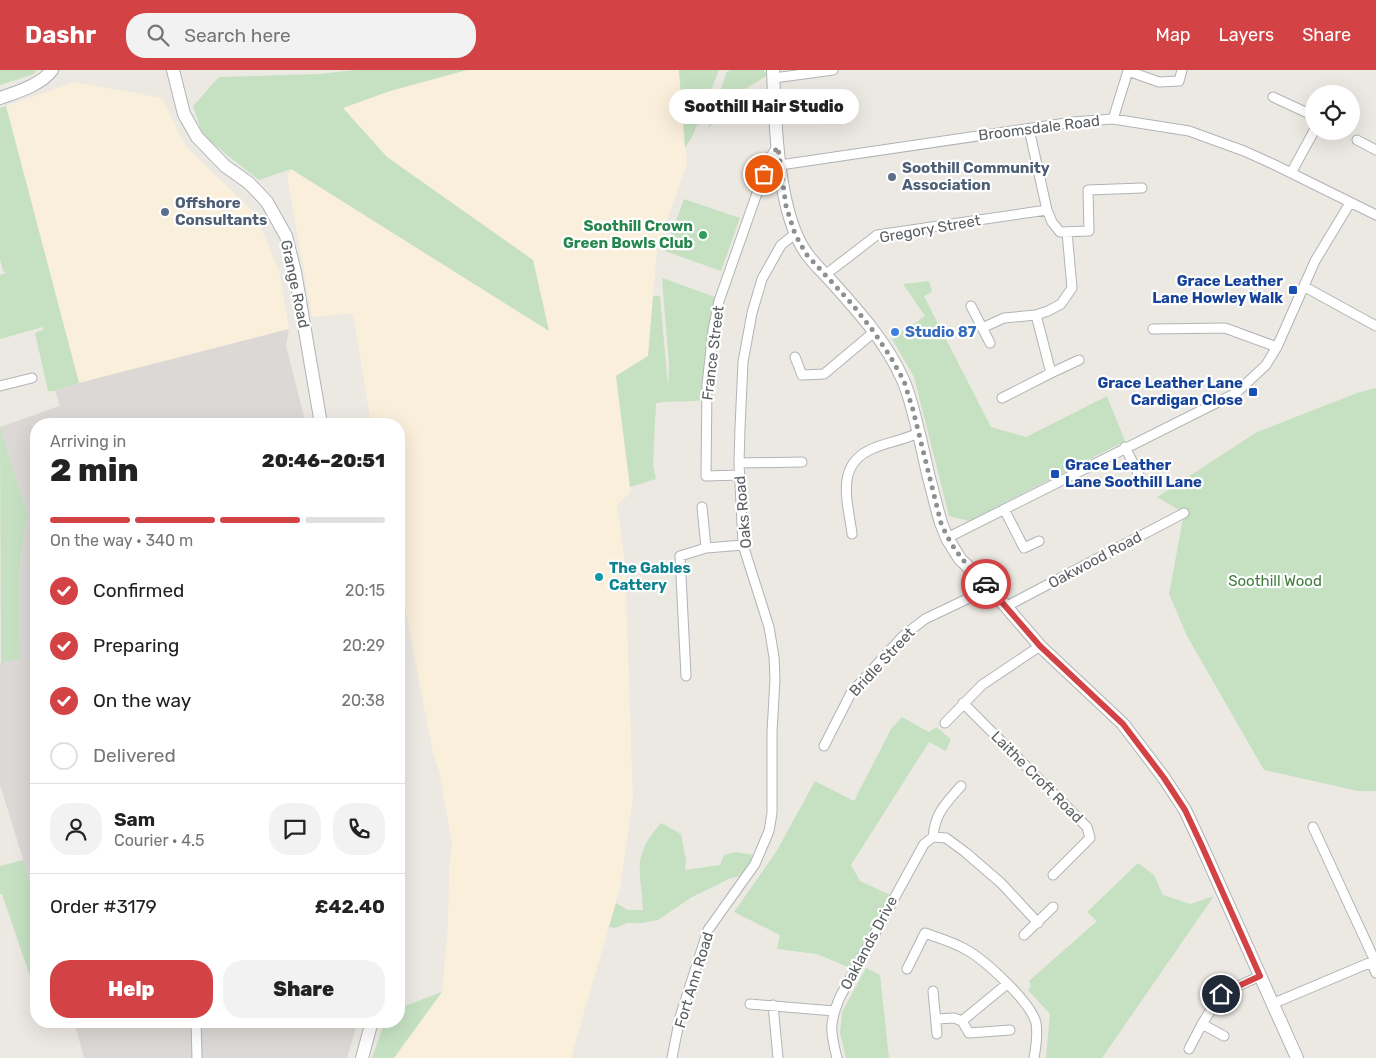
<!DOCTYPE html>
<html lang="en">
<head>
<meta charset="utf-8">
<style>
	body { margin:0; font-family:Rubik,sans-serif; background:#f2f2f2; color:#222; height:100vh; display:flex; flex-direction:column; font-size:19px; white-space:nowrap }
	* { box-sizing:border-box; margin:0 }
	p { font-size:16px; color:#767676 }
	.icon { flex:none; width:28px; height:28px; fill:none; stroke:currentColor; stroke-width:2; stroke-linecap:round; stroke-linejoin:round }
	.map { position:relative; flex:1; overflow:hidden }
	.side { position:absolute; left:30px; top:348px; width:375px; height:610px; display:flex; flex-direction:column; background:#fff; border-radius:20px; box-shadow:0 5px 20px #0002 }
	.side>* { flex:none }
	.tools { position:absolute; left:1305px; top:15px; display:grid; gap:10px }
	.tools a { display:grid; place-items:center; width:55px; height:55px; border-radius:50%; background:#fff; box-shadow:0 5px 20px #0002; font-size:25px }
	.pin { position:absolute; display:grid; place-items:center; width:42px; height:42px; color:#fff; margin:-21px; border:2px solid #fff; border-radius:50%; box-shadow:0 1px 5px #0007 }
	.courier { position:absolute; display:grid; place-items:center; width:50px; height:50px; margin:-25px; border:4px solid #d34244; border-radius:50%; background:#fff; color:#222; box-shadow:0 1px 6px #0007 }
	.bubble { position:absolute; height:35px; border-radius:18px; background:#fff; box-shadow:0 5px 20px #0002; font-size:16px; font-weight:800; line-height:35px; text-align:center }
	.head em { font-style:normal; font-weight:800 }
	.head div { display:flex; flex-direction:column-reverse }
	.head { display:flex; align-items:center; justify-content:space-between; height:85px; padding:0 20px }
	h1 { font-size:32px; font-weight:800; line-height:38px }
	.bar { display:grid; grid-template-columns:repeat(4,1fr); gap:8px 5px; align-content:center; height:60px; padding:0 20px }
	.bar i { height:6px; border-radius:4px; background:#e0e0e0 }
	.bar .selected { background:#d34244 }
	.bar p { grid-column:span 4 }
	.line { display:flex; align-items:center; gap:12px; padding:0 20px; border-top:1px solid #e0e0e0 }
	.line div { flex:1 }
	.round { display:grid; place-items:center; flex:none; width:52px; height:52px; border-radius:20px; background:#f2f2f2 }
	ol { padding:0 20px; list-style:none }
	li { display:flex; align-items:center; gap:15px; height:55px }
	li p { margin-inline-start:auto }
	li .icon { padding:5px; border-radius:50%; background:#d34244; color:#fff; stroke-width:4 }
	li:last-child { color:#767676 }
	li i { width:28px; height:28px; border:2px solid #e0e0e0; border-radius:50% }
	.primary-button { display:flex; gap:10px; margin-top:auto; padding:10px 20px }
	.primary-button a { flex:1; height:58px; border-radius:20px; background:#d34244; color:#fff; font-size:20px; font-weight:800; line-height:58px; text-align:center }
	.primary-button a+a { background:#f2f2f2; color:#222 }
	header { display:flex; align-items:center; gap:30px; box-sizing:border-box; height:70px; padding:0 25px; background:#d34244; color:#fff }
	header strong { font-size:24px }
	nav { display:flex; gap:28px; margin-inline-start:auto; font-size:18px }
	.search { width:350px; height:45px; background:#f2f2f2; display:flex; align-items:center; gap:12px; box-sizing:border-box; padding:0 18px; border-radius:20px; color:#767676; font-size:19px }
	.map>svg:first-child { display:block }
	.commercial { fill:#f9efdb }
	.industrial { fill:#dbd8d5 }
	.green { fill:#c5e1c2 }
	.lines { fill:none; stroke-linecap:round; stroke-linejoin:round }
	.street-casing { stroke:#b0b4b7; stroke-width:11 }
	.secondary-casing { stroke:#b0b3b6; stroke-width:14 }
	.street { stroke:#fff; stroke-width:9 }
	.secondary { stroke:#fff; stroke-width:12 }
	.done { stroke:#8e8f8f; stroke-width:5; stroke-dasharray:0 9 }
	.route { stroke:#d34244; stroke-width:6 }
	.service-dot { fill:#5c6f8a; stroke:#fff; stroke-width:2 }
	.leisure-dot { fill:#2e9e5b; stroke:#fff; stroke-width:2 }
	.transit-dot { fill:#1a4fb4; stroke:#fff; stroke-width:2 }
	.shop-dot { fill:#3f7fe0; stroke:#fff; stroke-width:2 }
	.culture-dot { fill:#0f9aa8; stroke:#fff; stroke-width:2 }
	.labels { text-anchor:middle; stroke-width:4.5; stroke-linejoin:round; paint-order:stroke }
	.street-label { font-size:15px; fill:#5b5f62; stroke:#fff }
	.service-label { font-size:15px; font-weight:bold; fill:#4e5e75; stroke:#fff; text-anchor:start }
	.leisure-label { font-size:15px; font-weight:bold; fill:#27864d; stroke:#fff; text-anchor:end }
	.transit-label { font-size:15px; font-weight:bold; fill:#164399; stroke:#fff; text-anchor:end }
	.shop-label { font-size:15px; font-weight:bold; fill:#366cbe; stroke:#fff; text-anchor:start }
	.culture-label { font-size:15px; font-weight:bold; fill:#0d838f; stroke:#fff; text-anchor:start }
	.park-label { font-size:15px; fill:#417d3f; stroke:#fff }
</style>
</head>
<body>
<header>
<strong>Dashr</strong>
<div class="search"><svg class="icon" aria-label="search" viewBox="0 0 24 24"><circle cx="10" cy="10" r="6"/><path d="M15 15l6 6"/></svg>Search here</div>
<nav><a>Map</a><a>Layers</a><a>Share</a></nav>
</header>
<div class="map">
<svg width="1376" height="988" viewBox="0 0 1376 988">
	<rect width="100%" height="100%" fill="#ece9e3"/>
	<!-- commercial -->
	<path class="commercial" d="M467,0H679L687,93L657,179L648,286L616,306L631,422L617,435L625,494L633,728L620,818L571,988H394L442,922L448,854L449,800L452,774L439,701L433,683L399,506V354H371L353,243L312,247L287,106L322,44L390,21Z
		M75,12L162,28L186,77L255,143L279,201L289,259L79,313L6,36Z"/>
	<!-- industrial -->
	<path class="industrial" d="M289,259L286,276L306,354H36V831L0,715V593L20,587L19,503L27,443L0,357L60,336L55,321L79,313Z
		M74,951H358L347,988H84Z"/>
	<!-- green -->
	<path class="green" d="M0,0H36L34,4L0,15Z
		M355,0H467L390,21L343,38L387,87L533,190L549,261L291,99L259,110L203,66L193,36L219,7L320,4Z
		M679,0H719L693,65L685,78Z
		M730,0H763L768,5L730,28L708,60L726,3Z
		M6,36L79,313L55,321H48L35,263L43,260V257L0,269V205L6,203L3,201L0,189V38Z
		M684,129L740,148L721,201L665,181Z
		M662,208L715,227L712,246L703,330C687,333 672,330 656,333L653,395L656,409L630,417L616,306L648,286L653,226H660L668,317L669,295Z
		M929,211L932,222L924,226L991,357L1026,367L1107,326L1125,371L969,451L949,446L914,307L892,269L925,246L903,214Z
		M1376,318V721H1358L1264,700L1187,566L1169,524L1184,443L1157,427L1257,362L1357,323Z
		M0,357L27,443L19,503L20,588L1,593Z
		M902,647L929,662L936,657L951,669L946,681L929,672L851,795L860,811L890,825L850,898L817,884L777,879L780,865L734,842L776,782L815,711L854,731L891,659Z
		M661,753L681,764L686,790L685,800L720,795L724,785L736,782L754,785L743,806L731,808L692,827L658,850L642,853H627L615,858L609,857L616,833L628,840H643C641,799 631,787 661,753Z
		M23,790L36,831V924L2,824H0V796Z
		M1138,793L1154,805L1163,825L1190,834L1214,826L1102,988H1046L1050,944L1028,920L1031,916L1029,911L1097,851L1087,842Z
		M866,898L880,905L889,988H846L840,963L842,942Z
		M442,922L394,988H372L385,951H399V930L402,937Z"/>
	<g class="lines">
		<!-- street casing -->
		<g class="street-casing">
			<path id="street" d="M774,8L833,0
				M1273,27L1314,46
				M1113,49L1128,1L1159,12L1179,11L1182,0
				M1029,59L1047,140L1052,152L1060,162L1089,161L1088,120L1142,118
				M1357,70L1376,80
				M780,95L1073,52L1113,49L1189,61L1244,81L1275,95L1376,145
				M1291,103L1314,61
				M825,205L877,165L1047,140
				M1305,217L1376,256
				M971,236L990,273
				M982,258L1004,248L1036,245L1048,241L1061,234L1072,218L1067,162
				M1153,259L1225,258L1277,277
				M795,287L802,305L824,304L874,262
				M1051,303L1079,290
				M0,316L32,308
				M1002,328L1051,303L1036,245
				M1125,377L1141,409
				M739,393L802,392
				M740,405L706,406L707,315L713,260L719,231L769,89L777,77
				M702,437L706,478
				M1004,439L1024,478L1039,471
				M852,464C848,431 834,394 874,378C888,372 904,370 918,363
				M947,468L1236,323L1266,295L1277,277L1315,191L1350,133
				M1007,536L1184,443
				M686,606L680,486L706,478L743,475
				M963,633L1087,757L1090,768L1053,805
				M945,653L982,615L1040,576
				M824,676L851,623L903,566L925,549L990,518
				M1313,757L1375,891
				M933,767C935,743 946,733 961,716
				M1024,865L1053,837
				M1372,894L1376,903
				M907,899L925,863C938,868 953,872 965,879C984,889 1031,932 1036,953C1038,965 1036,977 1034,988
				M933,921L937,964
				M750,934L834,941
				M1272,934L1376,890
				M773,935L778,988
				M937,949L954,948L962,951L969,963L1010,960
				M196,951L197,988
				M962,951L1007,914
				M1202,954L1224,966
				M1189,979L1202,954L1221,924L1260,906
				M672,988L680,947L708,860L755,794L769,761L772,743V662L775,609L774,587L769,557L743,475L739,393L740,358L743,292L752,243L762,209L781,175L795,164
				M837,988C830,961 829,953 840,927L924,774L933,767L946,768L965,782L1001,813L1038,853"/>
		</g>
		<!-- secondary casing -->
		<g class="secondary-casing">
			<path id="secondary" d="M173,0L184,44L197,67L225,96L249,113L267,132L286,166L295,202L321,354
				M773,0C775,50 777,144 807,184C814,194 824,203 832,212C859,242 887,273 903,310C911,328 915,349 920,368C926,397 933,425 941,453L947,468L960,489L990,518L1040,576L1123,654L1164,708L1185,740L1201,774L1297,988
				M0,28C17,22 41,15 52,0
				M362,988L372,951"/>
		</g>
		<!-- street -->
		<use href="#street" class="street"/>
		<!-- secondary -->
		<use href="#secondary" class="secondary"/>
	</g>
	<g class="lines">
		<!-- done -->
		<path class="done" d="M764,104L769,89L778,77L786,136L795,164L801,175L807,185L852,234L874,262L890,286L904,311L913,340L941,453C953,481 965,493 986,514"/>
		<!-- route -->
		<path class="route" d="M986,514L1040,576L1123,654L1164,708L1185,740L1201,774L1260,906L1221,924"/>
	</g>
	<!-- markers -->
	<g class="service-dot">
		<circle cx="892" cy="107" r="5"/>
		<circle cx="165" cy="142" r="5"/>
	</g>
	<circle class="leisure-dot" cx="703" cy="165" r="5"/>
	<g class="transit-dot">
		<rect x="1288" y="215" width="10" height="10" rx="2.5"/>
		<rect x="1248" y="317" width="10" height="10" rx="2.5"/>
		<rect x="1050" y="399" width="10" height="10" rx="2.5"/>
	</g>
	<circle class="shop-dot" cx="895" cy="262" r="5"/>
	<circle class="culture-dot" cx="599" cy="507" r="5"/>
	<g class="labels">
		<!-- street labels -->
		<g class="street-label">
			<text transform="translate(1039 58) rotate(-7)" y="5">Broomsdale Road</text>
			<text transform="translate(930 159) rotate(-10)" y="5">Gregory Street</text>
			<text transform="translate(295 214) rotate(78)" y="5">Grange Road</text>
			<text transform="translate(713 283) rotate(-83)" y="5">France Street</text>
			<text transform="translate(743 442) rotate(-95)" y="5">Oaks Road</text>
			<text transform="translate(1095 490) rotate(-28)" y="5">Oakwood Road</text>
			<text transform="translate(882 592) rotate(-47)" y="5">Bridle Street</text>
			<text transform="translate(1037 707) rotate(45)" y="5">Laithe Croft Road</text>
			<text transform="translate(869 873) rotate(-62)" y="5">Oaklands Drive</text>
			<text transform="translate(694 910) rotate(-73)" y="5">Fort Ann Road</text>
		</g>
		<!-- service labels -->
		<g class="service-label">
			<text x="902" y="103">Soothill Community<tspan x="902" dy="17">Association</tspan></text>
			<text x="175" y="138">Offshore<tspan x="175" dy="17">Consultants</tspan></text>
		</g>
		<!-- leisure labels -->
		<g class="leisure-label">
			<text x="693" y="161">Soothill Crown<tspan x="693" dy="17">Green Bowls Club</tspan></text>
		</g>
		<!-- transit labels -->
		<g class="transit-label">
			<text x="1283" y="216">Grace Leather<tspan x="1283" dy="17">Lane Howley Walk</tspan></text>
			<text x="1243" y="318">Grace Leather Lane<tspan x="1243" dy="17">Cardigan Close</tspan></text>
			<text x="1065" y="400" text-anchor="start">Grace Leather<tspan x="1065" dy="17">Lane Soothill Lane</tspan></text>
		</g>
		<!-- shop labels -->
		<g class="shop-label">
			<text x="905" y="267">Studio 87</text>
		</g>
		<!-- culture labels -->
		<g class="culture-label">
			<text x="609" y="503">The Gables<tspan x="609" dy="17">Cattery</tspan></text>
		</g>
		<!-- park labels -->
		<g class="park-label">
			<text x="1275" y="516">Soothill Wood</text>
		</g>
	</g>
</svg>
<div class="tools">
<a><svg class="icon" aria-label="locate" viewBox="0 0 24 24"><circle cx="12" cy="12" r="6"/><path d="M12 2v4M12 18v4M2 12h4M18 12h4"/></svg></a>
</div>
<div class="pin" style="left:764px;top:104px;background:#ea580c"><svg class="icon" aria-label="bag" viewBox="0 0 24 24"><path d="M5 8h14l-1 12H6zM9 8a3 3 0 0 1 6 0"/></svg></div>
<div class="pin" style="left:1221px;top:924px;background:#1f2937"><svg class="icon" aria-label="home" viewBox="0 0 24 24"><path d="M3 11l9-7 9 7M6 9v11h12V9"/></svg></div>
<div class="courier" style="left:986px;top:514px"><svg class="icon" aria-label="car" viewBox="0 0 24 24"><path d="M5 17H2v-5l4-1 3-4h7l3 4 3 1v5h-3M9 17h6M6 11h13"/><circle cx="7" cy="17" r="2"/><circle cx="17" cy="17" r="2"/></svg></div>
<div class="bubble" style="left:669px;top:19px;width:190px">Soothill Hair Studio</div>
<section class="side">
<div class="head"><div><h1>2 min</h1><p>Arriving in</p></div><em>20:46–20:51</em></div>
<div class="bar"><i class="selected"></i><i class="selected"></i><i class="selected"></i><i></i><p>On the way · 340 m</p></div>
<ol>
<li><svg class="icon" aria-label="check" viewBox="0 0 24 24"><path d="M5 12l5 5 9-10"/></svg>Confirmed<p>20:15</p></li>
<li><svg class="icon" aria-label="check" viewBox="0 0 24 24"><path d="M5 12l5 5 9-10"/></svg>Preparing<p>20:29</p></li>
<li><svg class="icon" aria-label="check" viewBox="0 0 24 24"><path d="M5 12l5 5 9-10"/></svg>On the way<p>20:38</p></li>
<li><i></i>Delivered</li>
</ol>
<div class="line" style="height:90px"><a class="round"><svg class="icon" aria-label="person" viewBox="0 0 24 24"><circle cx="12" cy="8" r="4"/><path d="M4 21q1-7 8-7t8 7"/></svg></a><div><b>Sam</b><p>Courier · 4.5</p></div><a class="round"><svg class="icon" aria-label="chat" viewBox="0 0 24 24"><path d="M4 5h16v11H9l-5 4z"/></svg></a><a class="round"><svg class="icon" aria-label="phone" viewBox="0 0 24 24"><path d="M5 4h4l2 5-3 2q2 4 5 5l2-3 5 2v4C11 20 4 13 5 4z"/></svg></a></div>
<div class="line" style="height:65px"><div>Order #3179</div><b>£42.40</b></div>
<div class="primary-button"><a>Help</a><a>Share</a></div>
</section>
</div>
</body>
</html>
